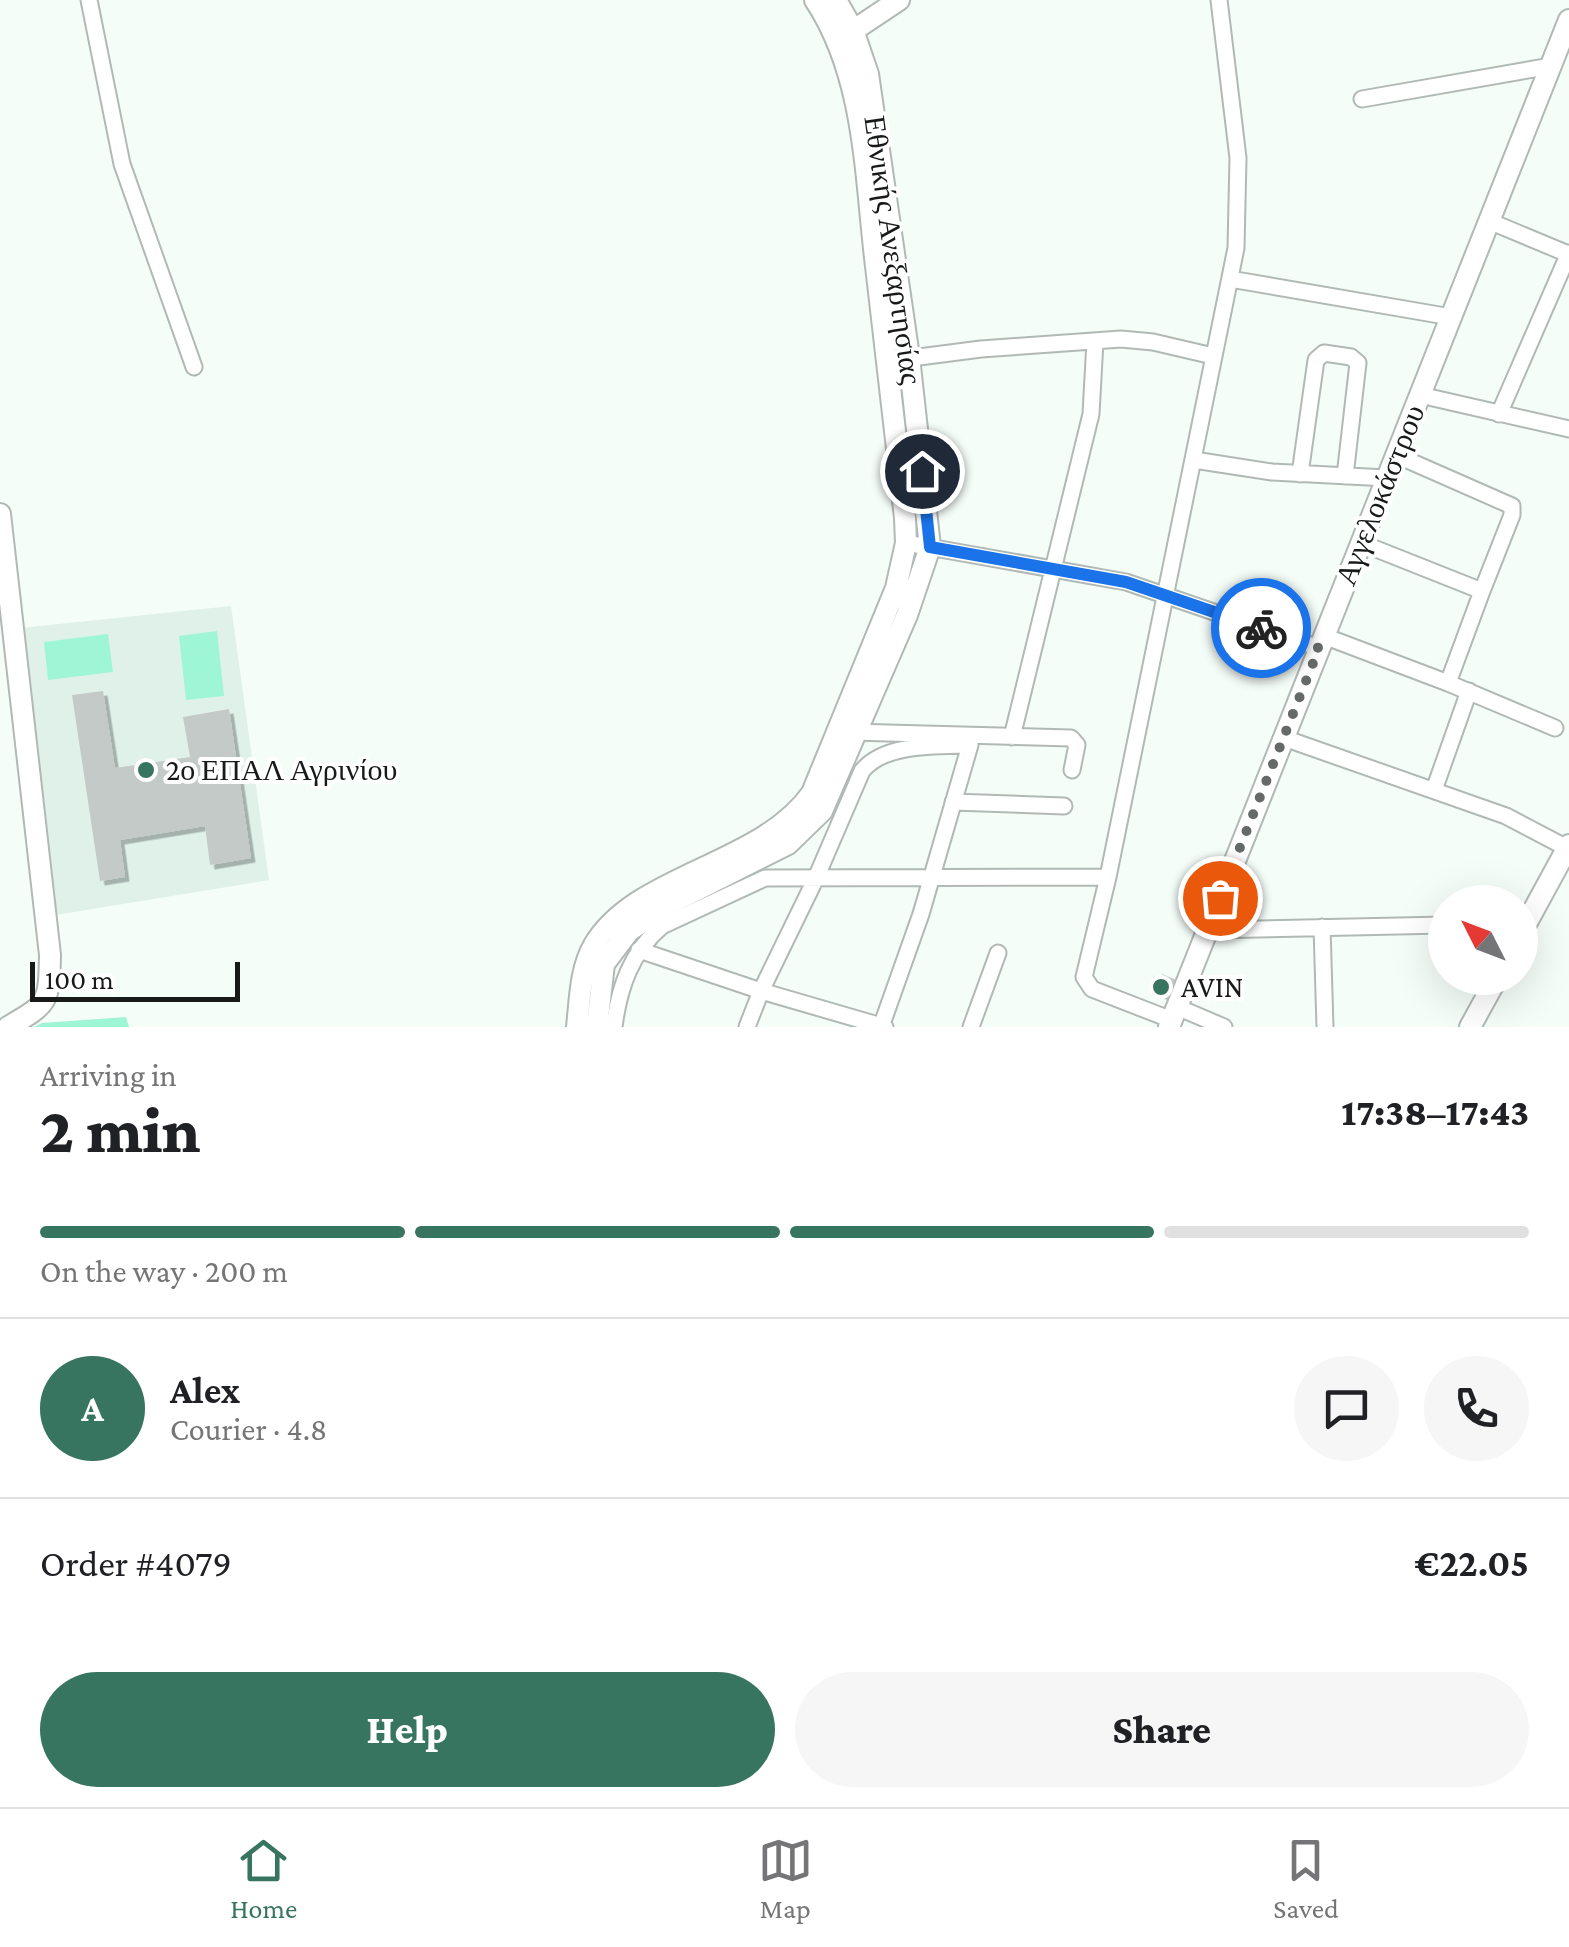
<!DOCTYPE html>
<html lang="en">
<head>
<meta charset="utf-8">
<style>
	body { margin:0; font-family:"Crimson Pro",serif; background:#f6f6f6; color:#202124; height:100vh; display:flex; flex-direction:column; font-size:38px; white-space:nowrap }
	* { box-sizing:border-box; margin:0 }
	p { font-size:32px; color:#757577 }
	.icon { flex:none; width:55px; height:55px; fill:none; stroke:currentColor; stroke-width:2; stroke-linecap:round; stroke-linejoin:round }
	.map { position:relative; height:1027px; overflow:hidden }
	.drawer { display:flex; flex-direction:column; background:#fff; flex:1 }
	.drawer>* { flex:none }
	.needle { width:65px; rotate:312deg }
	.buttons { position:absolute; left:1428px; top:885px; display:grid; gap:20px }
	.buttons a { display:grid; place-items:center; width:110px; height:110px; border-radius:50%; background:#fff; box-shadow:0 10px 40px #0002; font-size:50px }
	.scale { position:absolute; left:30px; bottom:25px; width:210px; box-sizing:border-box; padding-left:10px; border:5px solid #171a19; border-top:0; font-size:28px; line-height:35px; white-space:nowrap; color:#171a19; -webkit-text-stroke:8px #fff; paint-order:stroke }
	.pin { position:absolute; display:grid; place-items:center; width:85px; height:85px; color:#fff; margin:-42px; border:5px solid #fff; border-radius:50%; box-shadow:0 2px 10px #0007 }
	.courier { position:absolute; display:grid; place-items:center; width:100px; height:100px; margin:-50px; border:8px solid #1a73e8; border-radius:50%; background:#fff; color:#222; box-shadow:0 2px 12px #0007 }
	.overview em { font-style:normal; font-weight:800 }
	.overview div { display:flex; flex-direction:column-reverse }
	.overview { display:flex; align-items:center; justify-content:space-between; height:170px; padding:0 40px }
	h1 { font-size:65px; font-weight:800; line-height:75px }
	.bar { display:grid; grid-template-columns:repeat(4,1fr); gap:15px 10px; align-content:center; height:120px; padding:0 40px }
	.bar i { height:12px; border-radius:8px; background:#e0e0e0 }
	.bar .active { background:#387561 }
	.bar p { grid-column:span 4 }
	.line { display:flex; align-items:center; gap:25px; padding:0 40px; border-top:2px solid #e0e0e0 }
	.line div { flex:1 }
	.round { display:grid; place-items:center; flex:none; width:105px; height:105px; border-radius:52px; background:#f6f6f6 }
	.primary-button { display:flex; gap:20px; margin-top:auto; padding:20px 40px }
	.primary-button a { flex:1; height:115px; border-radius:60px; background:#387561; color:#fff; font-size:40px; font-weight:800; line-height:115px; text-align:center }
	.primary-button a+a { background:#f6f6f6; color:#202124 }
	.tab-bar { display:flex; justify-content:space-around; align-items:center; height:140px; border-top:2px solid #e0e0e0; background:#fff; font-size:28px; color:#757577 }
	.tab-bar a { display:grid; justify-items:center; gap:5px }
	.tab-bar .active { color:#387561 }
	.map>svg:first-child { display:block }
	.built { fill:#e0f1ea }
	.green { fill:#9ff6d6 }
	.building { fill:#c3cac7; filter:url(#shadow) }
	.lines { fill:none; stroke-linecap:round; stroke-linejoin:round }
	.street-casing { stroke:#b1b9b5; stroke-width:19 }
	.secondary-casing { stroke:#b1b9b5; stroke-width:24 }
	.street { stroke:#fff; stroke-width:15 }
	.secondary { stroke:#fff; stroke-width:20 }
	.done { stroke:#656967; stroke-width:10; stroke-dasharray:0 18 }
	.route { stroke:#1a73e8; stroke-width:12 }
	.poi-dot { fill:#387561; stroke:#fff; stroke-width:4 }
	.labels { text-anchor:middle; stroke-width:8; stroke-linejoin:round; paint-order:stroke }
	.street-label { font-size:30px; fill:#171a19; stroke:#fff }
	.poi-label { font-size:30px; fill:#171a19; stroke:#fff; text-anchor:start }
</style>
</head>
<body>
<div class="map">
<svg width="1569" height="1027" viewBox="0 0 1569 1027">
	<defs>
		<filter id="shadow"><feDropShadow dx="4.5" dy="4.5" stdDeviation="0" flood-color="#0004"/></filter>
	</defs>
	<rect width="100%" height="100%" fill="#f5fdf9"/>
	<!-- built -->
	<path class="built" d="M231,606L269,880L56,915L20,628Z"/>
	<!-- green -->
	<path class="green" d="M217,631L224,696L186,700L179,636Z
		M108,634L113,672L48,680L44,642Z
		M126,1017L129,1027H34L42,1023Z"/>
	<!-- building -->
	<path class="building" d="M103,691L115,768L190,757L183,717L229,709L251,858L210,865L205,826L120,840L125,877L100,881L72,695Z
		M1162,974L1179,981L1171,999L1155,992Z"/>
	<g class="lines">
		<!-- street casing -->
		<g class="street-casing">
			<path id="street" d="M89,0L122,164L194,367
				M1362,99L1551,66
				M1489,221L1568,254
				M1230,279L1451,317
				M888,361L981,349L1121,339L1153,342L1213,356
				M1420,395L1569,429
				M1499,414L1569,253
				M1396,455L1512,506V515L1482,591
				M1194,460L1272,472L1387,478
				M1300,474L1316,360L1324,353L1351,357L1358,363L1345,476
				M906,543L1126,582L1319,648
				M1361,543L1482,591L1448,683
				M1324,636L1448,683L1555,728
				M851,732L1071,738L1077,745L1072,770
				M1012,737L1091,414L1095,341
				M1284,738L1506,816L1567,848
				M1434,790L1469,691
				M953,802L1064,806
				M1322,927L1325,1027
				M1207,930L1445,925
				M639,950L761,991L885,1027
				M1177,1007L1224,1027
				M1172,1020L1092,989L1084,977L1108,877L1236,248L1238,158L1219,0
				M614,1027C619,988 631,952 662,926L765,878L1108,877
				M747,1027L761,991L816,878L862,771C884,743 937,746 970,745L921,914L881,1027
				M971,1027L998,953"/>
		</g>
		<!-- secondary casing -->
		<g class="secondary-casing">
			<path id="secondary" d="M842,38L899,0
				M0,514L50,955C49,1003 49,1003 8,1027
				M1520,935L1569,845
				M577,1027C580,1000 580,969 594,945C636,874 762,865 812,793L896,588L906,543L905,518C896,434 886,350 876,266C865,177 866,77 815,0
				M597,1027L604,964L629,931L663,907L788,844L822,811L907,615L930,547L909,357L868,74L853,30L836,0
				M1169,1027L1569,20
				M1470,1027L1497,978"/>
		</g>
		<!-- street -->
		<use href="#street" class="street"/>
		<!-- secondary -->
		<use href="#secondary" class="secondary"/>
	</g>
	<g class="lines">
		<!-- done -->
		<path class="done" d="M1220,898L1319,648L1261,628"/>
		<!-- route -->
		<path class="route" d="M922,471L930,547L1126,582L1261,628"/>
	</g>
	<!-- markers -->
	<g class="poi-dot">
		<circle cx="146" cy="770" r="10"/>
		<circle cx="1161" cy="987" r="10"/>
	</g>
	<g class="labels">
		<!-- street labels -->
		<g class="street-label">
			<text transform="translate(893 250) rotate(82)" y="10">Εθνικής Ανεξαρτησίας</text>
			<text transform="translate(1380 495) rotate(-68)" y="10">Αγγελοκάστρου</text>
		</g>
		<!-- poi labels -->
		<g class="poi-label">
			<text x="166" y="780">2ο ΕΠΑΛ Αγρινίου</text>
			<text x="1181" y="997">AVIN</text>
		</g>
	</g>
</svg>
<div class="buttons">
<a><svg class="needle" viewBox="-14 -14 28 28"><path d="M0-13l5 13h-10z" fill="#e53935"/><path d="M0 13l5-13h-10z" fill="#757577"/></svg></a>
</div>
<div class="scale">100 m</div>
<div class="pin" style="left:1220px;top:898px;background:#ea580c"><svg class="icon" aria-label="bag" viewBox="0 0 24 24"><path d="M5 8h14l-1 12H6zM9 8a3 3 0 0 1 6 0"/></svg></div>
<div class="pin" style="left:922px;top:471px;background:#1f2937"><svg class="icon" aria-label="home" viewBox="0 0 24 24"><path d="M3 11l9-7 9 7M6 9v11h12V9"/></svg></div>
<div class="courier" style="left:1261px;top:628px"><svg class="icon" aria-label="bike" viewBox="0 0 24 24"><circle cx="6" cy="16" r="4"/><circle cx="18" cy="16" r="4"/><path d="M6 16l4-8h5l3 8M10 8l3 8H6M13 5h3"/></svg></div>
</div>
<section class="drawer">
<div class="overview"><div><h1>2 min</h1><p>Arriving in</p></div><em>17:38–17:43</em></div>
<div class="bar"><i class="active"></i><i class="active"></i><i class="active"></i><i></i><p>On the way · 200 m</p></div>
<div class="line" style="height:180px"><b class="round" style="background:#387561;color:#fff">A</b><div><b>Alex</b><p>Courier · 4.8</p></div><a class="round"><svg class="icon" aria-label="chat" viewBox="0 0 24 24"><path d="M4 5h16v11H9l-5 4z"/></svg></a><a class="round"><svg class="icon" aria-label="phone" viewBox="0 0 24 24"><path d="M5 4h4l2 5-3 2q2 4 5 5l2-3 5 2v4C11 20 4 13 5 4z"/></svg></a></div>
<div class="line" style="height:130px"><div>Order #4079</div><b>€22.05</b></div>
<div class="primary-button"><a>Help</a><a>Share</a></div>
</section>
<nav class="tab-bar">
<a class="active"><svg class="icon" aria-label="home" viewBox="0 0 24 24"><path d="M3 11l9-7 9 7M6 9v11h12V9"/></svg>Home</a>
<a><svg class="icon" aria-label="map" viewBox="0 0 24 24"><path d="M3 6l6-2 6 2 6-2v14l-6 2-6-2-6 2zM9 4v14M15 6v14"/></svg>Map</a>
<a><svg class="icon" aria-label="saved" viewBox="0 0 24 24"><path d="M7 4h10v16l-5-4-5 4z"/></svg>Saved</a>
</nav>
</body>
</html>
